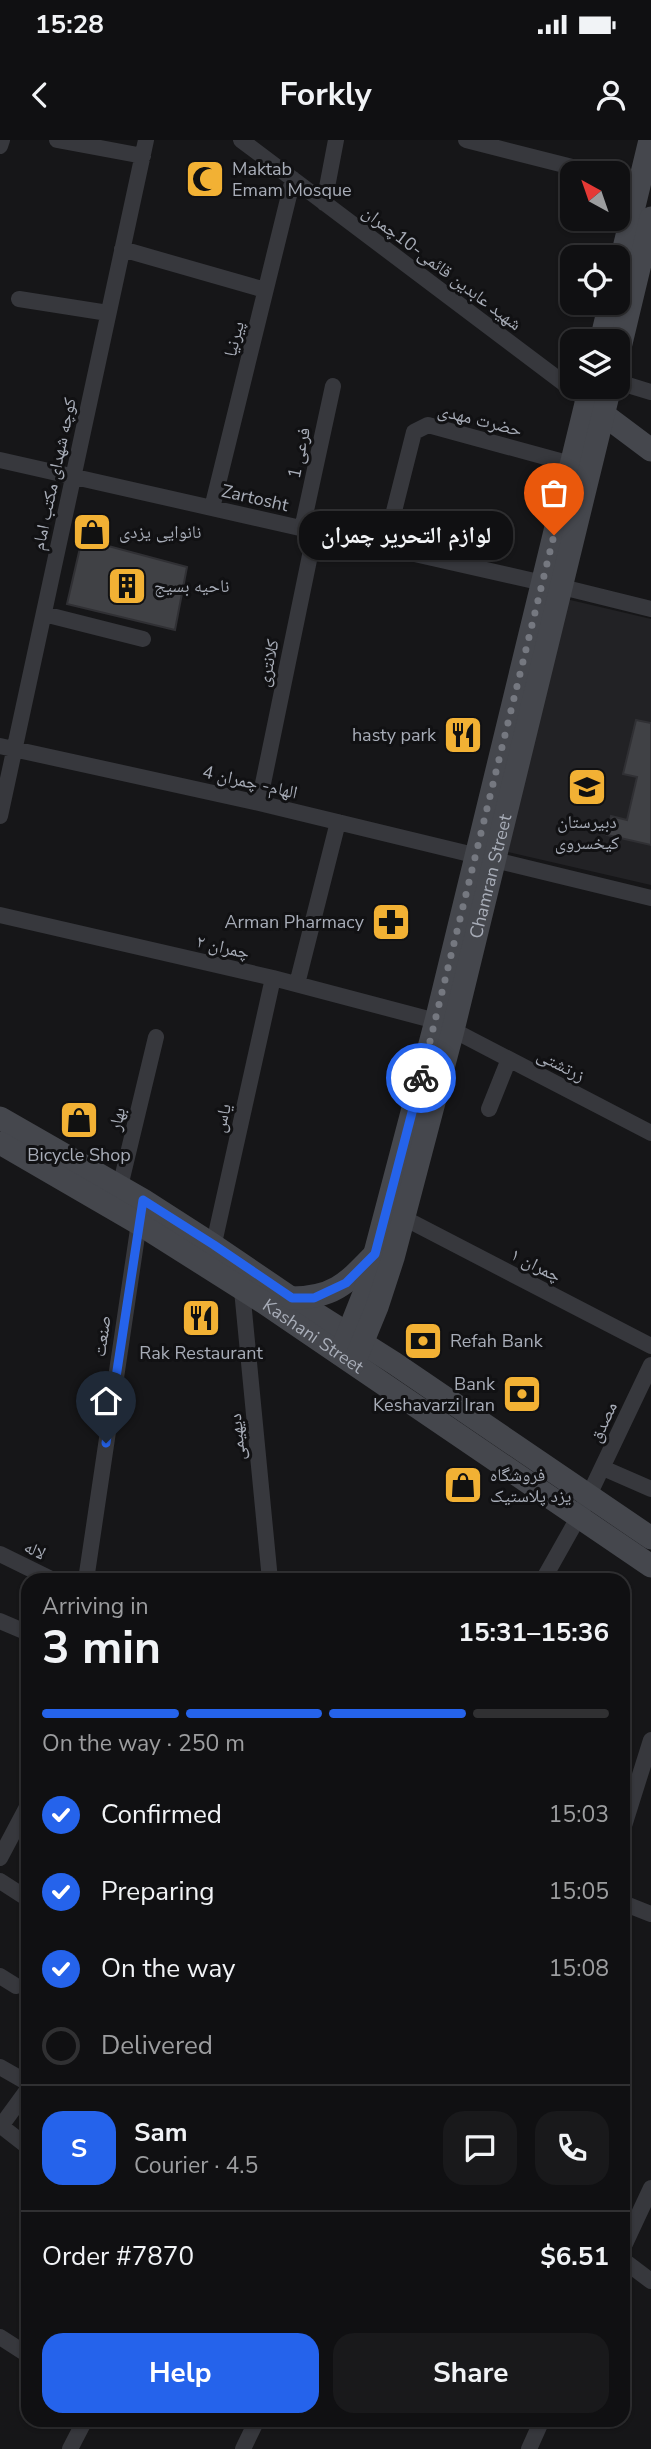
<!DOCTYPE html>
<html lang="en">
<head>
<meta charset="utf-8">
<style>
	body { margin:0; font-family:"Nunito Sans","Noto Naskh Arabic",sans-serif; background:#19191b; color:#f1f3f6; height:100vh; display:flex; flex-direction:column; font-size:26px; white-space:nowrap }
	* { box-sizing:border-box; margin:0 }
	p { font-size:23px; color:#9c9d9f }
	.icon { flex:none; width:38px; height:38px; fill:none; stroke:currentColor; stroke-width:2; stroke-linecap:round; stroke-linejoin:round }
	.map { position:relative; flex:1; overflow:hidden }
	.side { position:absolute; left:21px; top:1433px; width:609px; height:854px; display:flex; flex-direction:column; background:#101012; border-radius:21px; box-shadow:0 2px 5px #0004,0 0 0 2px #303032 }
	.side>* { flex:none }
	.needle { width:46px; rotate:320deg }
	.fabs { position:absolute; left:560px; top:21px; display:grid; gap:14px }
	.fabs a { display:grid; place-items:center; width:70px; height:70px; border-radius:14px; background:#101012; box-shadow:0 2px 5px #0004,0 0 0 2px #303032; font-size:35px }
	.pin { position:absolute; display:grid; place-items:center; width:60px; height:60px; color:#fff; margin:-72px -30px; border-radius:50% 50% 50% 0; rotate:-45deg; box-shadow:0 0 7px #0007 }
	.pin .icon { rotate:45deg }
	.courier { position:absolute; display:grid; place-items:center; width:70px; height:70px; margin:-35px; border:5px solid #2563eb; border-radius:50%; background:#fff; color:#222; box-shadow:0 2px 9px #0007 }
	.bubble { position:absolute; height:49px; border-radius:21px; background:#101012; box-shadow:0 2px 5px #0004,0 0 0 2px #303032; font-size:23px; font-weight:700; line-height:49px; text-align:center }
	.overview em { font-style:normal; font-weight:700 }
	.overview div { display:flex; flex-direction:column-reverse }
	.overview { display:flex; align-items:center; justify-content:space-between; height:119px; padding:0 21px }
	h1 { font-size:46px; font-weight:700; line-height:52px }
	.bar { display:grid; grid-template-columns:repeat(4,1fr); gap:10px 7px; align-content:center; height:84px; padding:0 21px }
	.bar i { height:9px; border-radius:5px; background:#303032 }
	.bar .selected { background:#2563eb }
	.bar p { grid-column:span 4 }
	.line { display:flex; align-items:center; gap:18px; padding:0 21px; border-top:2px solid #303032 }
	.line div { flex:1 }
	.round { display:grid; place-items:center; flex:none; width:74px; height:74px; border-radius:21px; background:#19191b }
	ol { padding:0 21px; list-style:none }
	li { display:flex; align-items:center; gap:21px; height:77px }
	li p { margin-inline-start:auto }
	li .icon { padding:7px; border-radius:50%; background:#2563eb; color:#fff; stroke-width:4 }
	li:last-child { color:#9c9d9f }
	li i { width:38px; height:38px; border:4px solid #303032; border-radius:50% }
	.button { display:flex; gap:14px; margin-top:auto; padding:14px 21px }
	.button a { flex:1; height:80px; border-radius:21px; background:#2563eb; color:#fff; font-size:28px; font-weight:700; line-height:80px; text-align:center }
	.button a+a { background:#19191b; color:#f1f3f6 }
	.status { display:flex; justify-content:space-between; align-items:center; height:49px; padding:0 35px; background:#101012; direction:ltr }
	.status svg { height:19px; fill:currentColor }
	header { display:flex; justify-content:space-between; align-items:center; height:91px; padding:0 21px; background:#101012; font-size:32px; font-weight:700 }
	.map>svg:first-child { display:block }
	.built { fill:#222225 }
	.building { fill:#404145; stroke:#303034; stroke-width:2 }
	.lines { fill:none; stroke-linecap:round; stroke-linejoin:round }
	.street { stroke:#37383d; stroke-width:16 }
	.secondary { stroke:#45474d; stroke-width:23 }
	.done { stroke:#757880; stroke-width:7; stroke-dasharray:0 12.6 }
	.route { stroke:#2563eb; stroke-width:9 }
	.labels { text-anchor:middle; stroke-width:6; stroke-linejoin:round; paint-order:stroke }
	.poi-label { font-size:18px; fill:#a8adb8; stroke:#111113; text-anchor:start }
	.street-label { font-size:18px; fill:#a8adb8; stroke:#111113 }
</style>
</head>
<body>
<div class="status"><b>15:28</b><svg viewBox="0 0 49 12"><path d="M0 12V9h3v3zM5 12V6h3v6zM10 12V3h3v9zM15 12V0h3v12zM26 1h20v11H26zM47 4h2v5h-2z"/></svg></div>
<header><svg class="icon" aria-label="back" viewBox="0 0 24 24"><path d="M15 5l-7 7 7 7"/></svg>Forkly<svg class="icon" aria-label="person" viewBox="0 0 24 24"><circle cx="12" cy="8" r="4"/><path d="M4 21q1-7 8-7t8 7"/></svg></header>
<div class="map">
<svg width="651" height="2309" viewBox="0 0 651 2309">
	<rect width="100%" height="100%" fill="#161618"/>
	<!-- built -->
	<path class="built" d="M566,459L651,479V745L508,712Z"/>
	<!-- building -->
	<path class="building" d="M82,399L187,427L175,490L67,464Z
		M636,580L651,583V705L607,695L611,676L627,680L637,637L623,634Z"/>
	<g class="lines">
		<!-- street -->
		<path class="street" d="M57,0L143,16
			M241,0L594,266
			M466,0L596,33
			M0,6L2,0
			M618,39L639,44
			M324,63L336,0
			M122,109L265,150
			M19,159L108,173
			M618,242L651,252
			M0,320L543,443
			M212,368L293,39
			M302,389L333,246
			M385,407L414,292L428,285L571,324
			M562,447L651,469
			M44,474L143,499
			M0,606L259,663L651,758
			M259,663L315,391
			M0,676L146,0
			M0,775L273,838L436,881
			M297,844L338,682
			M453,890L651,993
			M489,969L509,919
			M118,1055L156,897
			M404,1078L651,1206
			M212,1112L273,838
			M244,1143L242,1150L270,1440
			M603,1328L651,1349
			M0,1414L53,1440
			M86,1440L140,1076
			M543,1440L579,1376L651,1225
			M0,1481L28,1493
			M623,1689L651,1600
			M0,1718L28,1665
			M0,1741L28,1759
			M623,1763L651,1774
			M0,1836L16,1846
			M0,1927L28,1943
			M28,1949L1,1986L28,2007
			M623,2108L651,2048
			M623,2120L651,2141
			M0,2197L28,2215
			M70,2309L85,2280
			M243,2309L257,2280
			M529,2309L542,2280"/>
		<!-- secondary -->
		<g class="secondary">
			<path d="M618,133L650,0"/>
			<path d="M601,201L610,163"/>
			<path d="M618,216L651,78"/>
			<path d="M603,274L651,310"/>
			<path d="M0,978L143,1060L213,1105L291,1158L394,1223L651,1398"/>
			<path id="s1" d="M0,1003L138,1083L263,1162L651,1426"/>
			<path d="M291,1158C333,1158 346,1144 373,1116"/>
			<path d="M340,1214L365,1151L436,881L590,247"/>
			<path id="s2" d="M354,1223L377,1167L393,1118L453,890L610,247"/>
		</g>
	</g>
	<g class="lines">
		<!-- done -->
		<path class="done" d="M421,938L554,395"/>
		<!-- route -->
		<path class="route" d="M106,1303L143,1060L214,1105L292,1158H314L346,1143L375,1114L421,938"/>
	</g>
	<!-- icons -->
	<defs>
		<g id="mosque-square" transform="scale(2.0125)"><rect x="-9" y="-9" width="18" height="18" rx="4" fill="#f2b134" stroke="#111113"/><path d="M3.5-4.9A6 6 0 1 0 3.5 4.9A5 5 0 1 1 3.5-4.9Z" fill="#111"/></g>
		<g id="shop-square" transform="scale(2.0125)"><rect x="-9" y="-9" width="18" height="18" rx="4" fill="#f2b134" stroke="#111113"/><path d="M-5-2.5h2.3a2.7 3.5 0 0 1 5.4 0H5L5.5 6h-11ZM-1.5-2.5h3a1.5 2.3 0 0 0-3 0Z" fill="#111"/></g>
		<g id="building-square" transform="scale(2.0125)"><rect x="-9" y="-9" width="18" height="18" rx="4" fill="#f2b134" stroke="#111113"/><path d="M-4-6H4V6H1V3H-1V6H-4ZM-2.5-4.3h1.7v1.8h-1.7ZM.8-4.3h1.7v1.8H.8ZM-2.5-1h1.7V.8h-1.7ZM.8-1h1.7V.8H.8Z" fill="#111"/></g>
		<g id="restaurant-square" transform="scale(2.0125)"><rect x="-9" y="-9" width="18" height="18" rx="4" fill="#f2b134" stroke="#111113"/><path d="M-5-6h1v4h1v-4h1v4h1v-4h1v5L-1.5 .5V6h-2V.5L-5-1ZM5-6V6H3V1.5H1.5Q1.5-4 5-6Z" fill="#111"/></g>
		<g id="school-square" transform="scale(2.0125)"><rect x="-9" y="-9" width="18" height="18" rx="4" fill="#f2b134" stroke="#111113"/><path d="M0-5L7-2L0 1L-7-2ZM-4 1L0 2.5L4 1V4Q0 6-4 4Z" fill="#111"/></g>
		<g id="pharmacy-square" transform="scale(2.0125)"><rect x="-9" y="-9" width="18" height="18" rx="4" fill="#f2b134" stroke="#111113"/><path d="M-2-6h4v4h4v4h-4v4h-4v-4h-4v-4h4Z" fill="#111"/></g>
		<g id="bank-square" transform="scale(2.0125)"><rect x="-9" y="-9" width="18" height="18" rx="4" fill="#f2b134" stroke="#111113"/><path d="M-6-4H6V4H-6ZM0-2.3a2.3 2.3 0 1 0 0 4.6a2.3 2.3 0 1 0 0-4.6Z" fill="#111"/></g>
	</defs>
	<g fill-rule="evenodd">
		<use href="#mosque-square" x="205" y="39"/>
		<use href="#shop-square" x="92" y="392"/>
		<use href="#building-square" x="127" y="446"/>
		<use href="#restaurant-square" x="463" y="595"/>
		<use href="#school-square" x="587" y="647"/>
		<use href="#pharmacy-square" x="391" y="782"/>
		<use href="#shop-square" x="79" y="980"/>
		<use href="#restaurant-square" x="201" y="1178"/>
		<use href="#bank-square" x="423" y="1201"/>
		<use href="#bank-square" x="522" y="1254"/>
		<use href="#shop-square" x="463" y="1345"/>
	</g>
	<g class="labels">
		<!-- poi labels -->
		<g class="poi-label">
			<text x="232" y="35">Maktab<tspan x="232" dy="21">Emam Mosque</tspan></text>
			<text x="119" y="398">نانوایی یزدی</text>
			<text x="154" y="452">ناحیه بسیج</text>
			<text x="436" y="601" text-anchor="end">hasty park</text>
			<text x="587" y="688" text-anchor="middle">دبیرستان<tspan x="587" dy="21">کیخسروی</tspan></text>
			<text x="364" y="788" text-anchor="end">Arman Pharmacy</text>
			<text x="79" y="1021" text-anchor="middle">Bicycle Shop</text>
			<text x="450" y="1207">Refah Bank</text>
			<text x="201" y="1219" text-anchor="middle">Rak Restaurant</text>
			<text x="495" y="1250" text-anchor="end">Bank<tspan x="495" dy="21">Keshavarzi Iran</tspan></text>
			<text x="490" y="1341">فروشگاه<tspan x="490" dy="21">یزد پلاستیک</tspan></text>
		</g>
		<!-- street labels -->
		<g class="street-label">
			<text transform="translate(442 128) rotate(37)" y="6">شهید عابدین قائمی-10چمران</text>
			<text transform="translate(234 199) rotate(-76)" y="6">پیرنیا</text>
			<text transform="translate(480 280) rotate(14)" y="6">حضرت مهدی</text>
			<text transform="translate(299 313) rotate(-78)" y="6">فرعی 1</text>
			<text transform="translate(54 334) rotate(-78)" y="6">کوچه شهدای مکتب امام</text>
			<text transform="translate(255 358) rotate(13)" y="6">Zartosht</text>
			<text transform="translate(268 523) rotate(-78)" y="6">کلانتری</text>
			<text transform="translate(250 642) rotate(13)" y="6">الهام- چمران 4</text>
			<text dy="6" stroke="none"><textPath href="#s2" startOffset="506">Chamran Street</textPath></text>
			<text transform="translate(223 807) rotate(13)" y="6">چمران ۲</text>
			<text transform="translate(561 925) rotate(27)" y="6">زرتشتی</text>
			<text transform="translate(222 978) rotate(-77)" y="6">یاس</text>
			<text transform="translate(117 979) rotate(-77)" y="6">بهار</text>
			<text transform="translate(536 1125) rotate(27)" y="6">چمران ۱</text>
			<text transform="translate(102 1196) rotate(-82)" y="6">صنعت</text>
			<text dy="6" stroke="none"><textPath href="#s1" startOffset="368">Kashani Street</textPath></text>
			<text transform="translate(603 1282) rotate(-65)" y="6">مصدق</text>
			<text transform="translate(237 1297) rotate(-95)" y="6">دیهیمی</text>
			<text transform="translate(35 1410) rotate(26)" y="6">لاله</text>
		</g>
	</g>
</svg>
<div class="fabs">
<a><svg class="needle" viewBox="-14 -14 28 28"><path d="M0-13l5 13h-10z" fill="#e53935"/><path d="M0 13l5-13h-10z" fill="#9c9d9f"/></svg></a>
<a><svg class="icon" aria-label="locate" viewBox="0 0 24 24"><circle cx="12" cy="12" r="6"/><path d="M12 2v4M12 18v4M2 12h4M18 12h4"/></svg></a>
<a><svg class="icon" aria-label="layers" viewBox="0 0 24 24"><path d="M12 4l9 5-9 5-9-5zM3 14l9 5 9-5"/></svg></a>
</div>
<div class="pin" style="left:554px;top:395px;background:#ea580c"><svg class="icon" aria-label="bag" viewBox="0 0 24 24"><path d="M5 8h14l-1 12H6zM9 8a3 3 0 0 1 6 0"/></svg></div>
<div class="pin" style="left:106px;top:1303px;background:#1f2937"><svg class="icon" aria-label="home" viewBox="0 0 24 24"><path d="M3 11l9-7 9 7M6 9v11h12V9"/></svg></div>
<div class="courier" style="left:421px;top:938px"><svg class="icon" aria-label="bike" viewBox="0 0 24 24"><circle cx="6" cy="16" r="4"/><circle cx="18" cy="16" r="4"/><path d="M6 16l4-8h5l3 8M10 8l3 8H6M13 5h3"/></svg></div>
<div class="bubble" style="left:299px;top:371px;width:214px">لوازم التحریر چمران</div>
<section class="side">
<div class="overview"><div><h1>3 min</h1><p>Arriving in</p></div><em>15:31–15:36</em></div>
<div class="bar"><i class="selected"></i><i class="selected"></i><i class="selected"></i><i></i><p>On the way · 250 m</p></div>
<ol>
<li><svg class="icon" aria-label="check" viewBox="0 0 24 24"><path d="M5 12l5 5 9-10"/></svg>Confirmed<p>15:03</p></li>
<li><svg class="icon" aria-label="check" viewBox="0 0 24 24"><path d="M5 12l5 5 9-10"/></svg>Preparing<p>15:05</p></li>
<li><svg class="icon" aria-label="check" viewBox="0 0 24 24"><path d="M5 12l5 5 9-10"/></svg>On the way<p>15:08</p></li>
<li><i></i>Delivered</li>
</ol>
<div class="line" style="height:126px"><b class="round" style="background:#2563eb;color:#fff">S</b><div><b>Sam</b><p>Courier · 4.5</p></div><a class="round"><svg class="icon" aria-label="chat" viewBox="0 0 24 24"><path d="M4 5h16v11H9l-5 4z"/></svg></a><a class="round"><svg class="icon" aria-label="phone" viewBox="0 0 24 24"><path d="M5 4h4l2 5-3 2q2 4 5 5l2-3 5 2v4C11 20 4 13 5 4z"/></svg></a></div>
<div class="line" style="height:91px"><div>Order #7870</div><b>$6.51</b></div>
<div class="button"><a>Help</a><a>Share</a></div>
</section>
</div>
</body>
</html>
